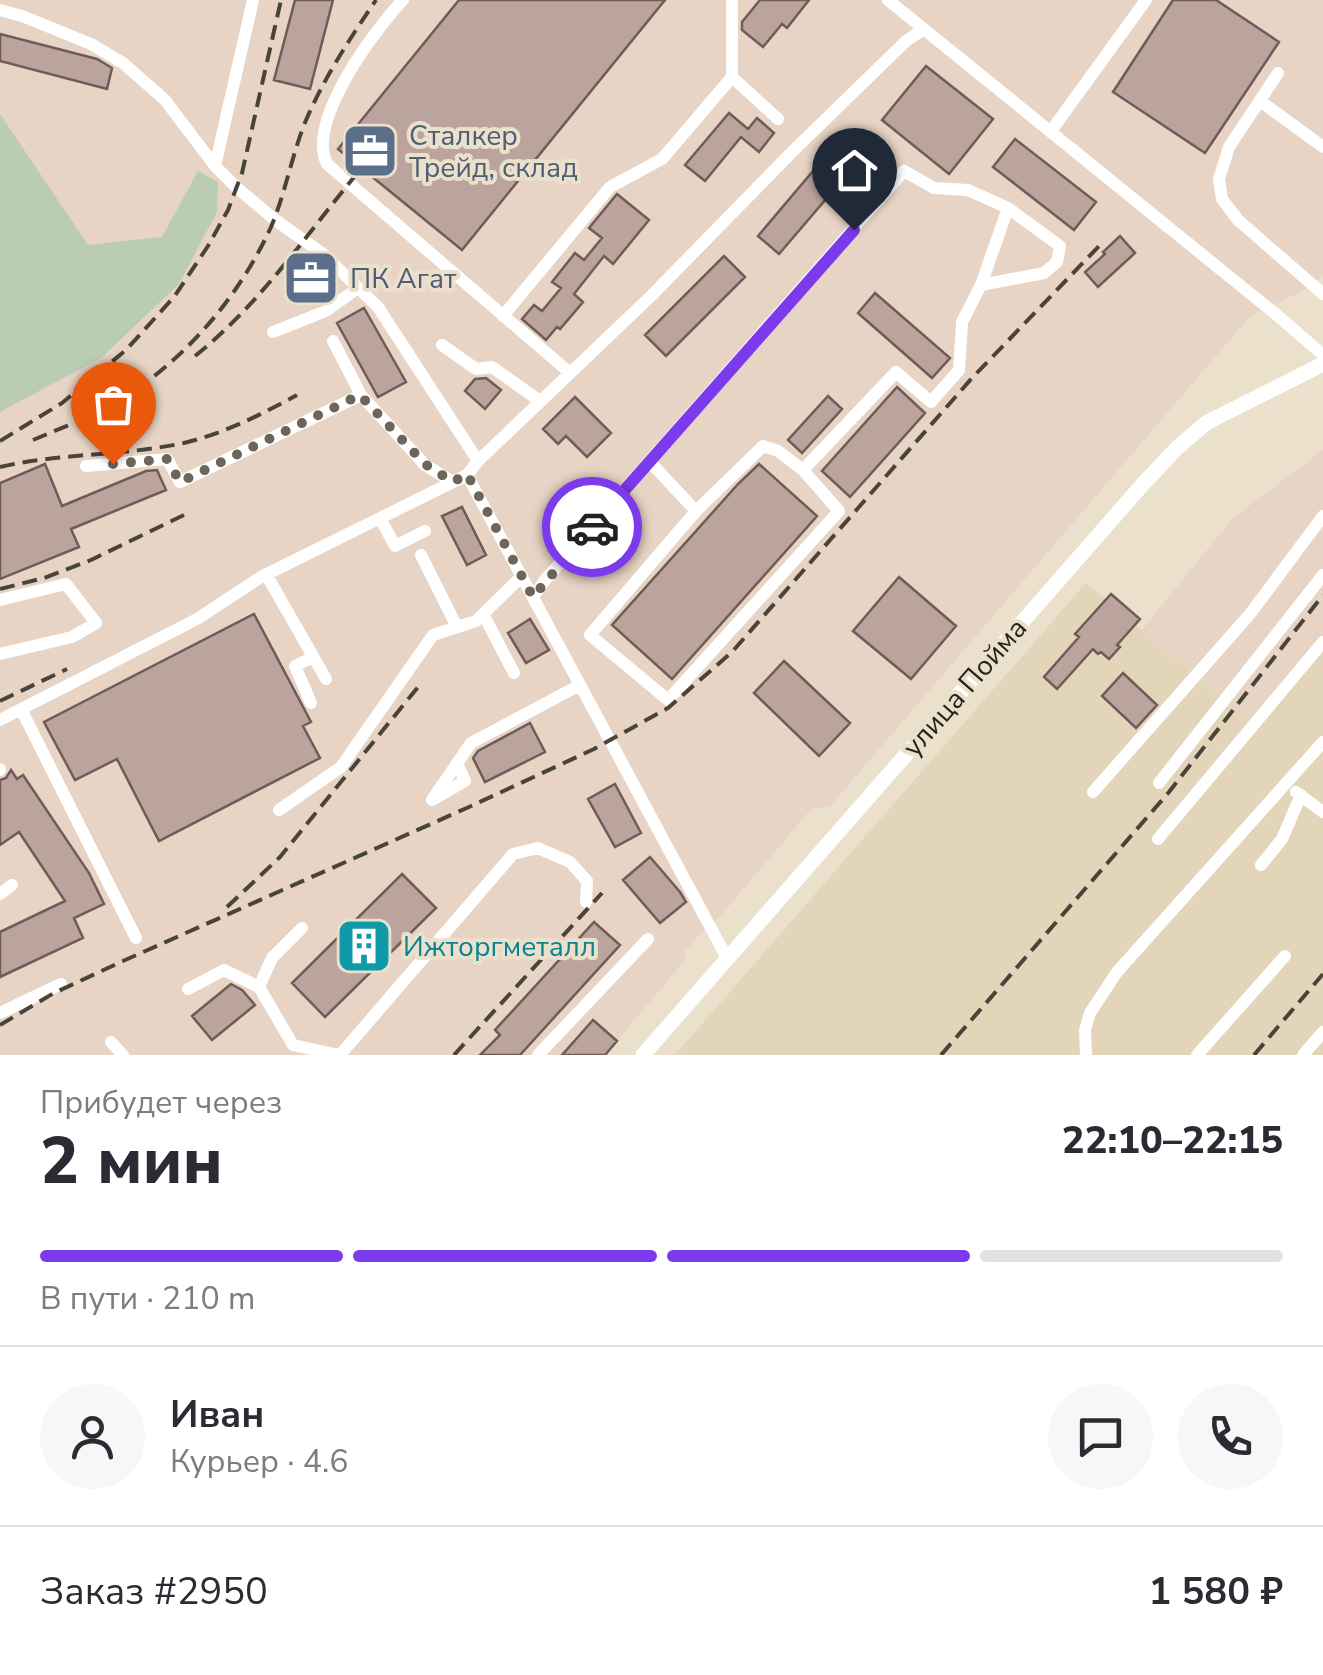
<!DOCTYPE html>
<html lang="ru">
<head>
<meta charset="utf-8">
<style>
	body { margin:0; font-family:"Nunito Sans",sans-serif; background:#f7f7f7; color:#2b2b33; height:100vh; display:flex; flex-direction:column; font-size:38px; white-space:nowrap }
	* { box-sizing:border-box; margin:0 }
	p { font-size:32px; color:#7c7c81 }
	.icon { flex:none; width:55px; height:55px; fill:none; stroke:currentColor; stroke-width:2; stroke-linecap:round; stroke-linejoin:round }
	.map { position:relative; height:1055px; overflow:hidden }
	.details { display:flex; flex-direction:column; background:#fff; flex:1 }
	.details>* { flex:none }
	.pin { position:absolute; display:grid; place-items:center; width:85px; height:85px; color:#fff; margin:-102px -42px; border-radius:50% 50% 50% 0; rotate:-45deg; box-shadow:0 0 10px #0007 }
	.pin .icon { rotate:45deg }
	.courier { position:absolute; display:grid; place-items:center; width:100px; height:100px; margin:-50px; border:8px solid #7c3aed; border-radius:50%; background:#fff; color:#222; box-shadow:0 2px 12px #0007 }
	.overview em { font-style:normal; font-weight:800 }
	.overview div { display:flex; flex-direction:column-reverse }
	.overview { display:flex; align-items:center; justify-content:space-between; height:170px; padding:0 40px }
	h1 { font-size:65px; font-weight:800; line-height:75px }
	.bar { display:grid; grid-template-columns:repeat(4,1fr); gap:15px 10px; align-content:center; height:120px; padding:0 40px }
	.bar i { height:12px; border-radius:8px; background:#e1e1e2 }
	.bar .active { background:#7c3aed }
	.bar p { grid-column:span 4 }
	.line { display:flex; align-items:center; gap:25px; padding:0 40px; border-top:2px solid #e1e1e2 }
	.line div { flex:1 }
	.round { display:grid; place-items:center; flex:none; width:105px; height:105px; border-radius:52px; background:#f7f7f7 }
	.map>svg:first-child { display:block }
	.built { fill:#e2d5ba }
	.industrial { fill:#e7d4c4 }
	.green { fill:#bacdb2 }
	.building { fill:#bca49e; stroke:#705b56; stroke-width:2.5 }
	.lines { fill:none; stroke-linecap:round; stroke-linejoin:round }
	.minor { stroke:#fff; stroke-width:12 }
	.major { stroke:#fff; stroke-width:15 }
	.rail { stroke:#49443a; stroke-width:4; stroke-dasharray:15 8; stroke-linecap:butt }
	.done { stroke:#6c665a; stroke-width:10; stroke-dasharray:0 18 }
	.route { stroke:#7c3aed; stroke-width:12 }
	.labels { text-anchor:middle; stroke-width:8; stroke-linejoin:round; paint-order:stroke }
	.service-label { font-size:28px; fill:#4e5e75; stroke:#eae0cc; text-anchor:start }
	.street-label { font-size:28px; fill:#28241d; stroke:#eae0cc }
	.culture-label { font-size:28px; fill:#0d838f; stroke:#eae0cc; text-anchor:start }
</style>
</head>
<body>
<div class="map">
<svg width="1323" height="1055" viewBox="0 0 1323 1055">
	<rect width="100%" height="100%" fill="#eae0cc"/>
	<!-- built -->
	<path class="built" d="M1086,583L1256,725L1323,647V1055H675Z"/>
	<!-- industrial -->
	<path class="industrial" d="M0,0H1323V276L1307,289L1250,316L830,806L811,809L723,913L700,934L685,951V960L605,1055H0Z
		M1323,450V647L1256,725L1141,631L1233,518Z"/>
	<!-- green -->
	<path class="green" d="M0,114L88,245L162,237L198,171L218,182L217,212L179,284L101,358L0,412Z"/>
	<!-- building -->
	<path class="building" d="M295,0H333L310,89L274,80Z
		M459,0H665L462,250L338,149Z
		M760,0H809L787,28L782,24L763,47L742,30V22Z
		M1173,0H1216L1279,42L1205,153L1113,92Z
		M0,34L97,59L112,68L107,89L0,61Z
		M926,66L993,119L949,174L882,120Z
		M729,113L748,129L757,118L774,133L759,152L741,137L705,181L685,165Z
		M846,132L867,151L779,254L758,236Z
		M1015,139L1096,202L1074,230L993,167Z
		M617,194L649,220L613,264L604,256L574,294L583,302L560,329L557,327L546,340L522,319L534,305L542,311L561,288L552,282L575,253L584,260L602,238L589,228Z
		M1120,236L1135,253L1098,287L1085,272L1105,254L1103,252Z
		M724,256L745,277L666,356L645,335Z
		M307,259L330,277L315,296L292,279Z
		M875,293L950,358L932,378L858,313Z
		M364,308L406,382L378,397L337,323Z
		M486,378L501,390L485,409L465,391L475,379Z
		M897,387L925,413L850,497L822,471Z
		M828,396L842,409L802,453L788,440Z
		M575,397L611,433L587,457L566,436L558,444L543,429Z
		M45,464L62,506L146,471L157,470L166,490L71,529L79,547L0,579V483Z
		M759,464L817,516L672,679L612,625L738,484Z
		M462,507L486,555L467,565L442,516Z
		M899,577L956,626L911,679L853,631Z
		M1111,594L1140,619L1117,645L1120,647L1109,659L1101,652L1098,654L1093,649L1057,689L1044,677L1079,637L1075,634Z
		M254,614L311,722L303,726L320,758L159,841L117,759L75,780L44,722Z
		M530,619L549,650L526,663L508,633Z
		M784,661L850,723L819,756L754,693Z
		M1123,673L1157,705L1136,728L1102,696Z
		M530,723L545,752L485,782L473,758L478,751Z
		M11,770L17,779L23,775L89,873L104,904L74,918L83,938L0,977V932L65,901L19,832L0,845V780L6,778Z
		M615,784L641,833L615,847L588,799Z
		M650,857L680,892L686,902L660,923L623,880Z
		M402,874L436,908L325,1017L292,983Z
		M594,922L620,945L520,1055H480L500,1035L495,1030Z
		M231,984L242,990L255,1005L212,1040L192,1016Z
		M593,1020L617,1041L605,1055H562Z"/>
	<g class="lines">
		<!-- minor -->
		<path class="minor" d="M403,0C374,31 306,121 327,164L570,373
			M732,0V77
			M888,0L1278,316L1323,355
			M0,10L22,16L91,44L123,63L165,100L215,166L236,187L274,219L323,254L378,307L478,461
			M1278,73L1229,147L1219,179L1222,199L1238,220L1323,294
			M1260,101L1323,147
			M1051,131L1146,0
			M215,166L253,0
			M981,285L1008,208
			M503,316L610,187L662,159L732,77L778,119
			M273,332L326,311L358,288
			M333,341L361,395
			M442,345L476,369L492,367L540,401
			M86,466L167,459L180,482L361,395L425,465L453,482
			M696,511L590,635L668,700L839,511L803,470
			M380,518L395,546L425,531
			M421,555L457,627
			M266,574L326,679
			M533,597L545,580L904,171L934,188L968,190L1008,208L1060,246L1057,262L1044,273L981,285L962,322L959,370L931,402L896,372L803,470L778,451L763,446L696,511L650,462
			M0,600L66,584L96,623L72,637L0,654
			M483,614L514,673
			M311,703L295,666L313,657
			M21,709L136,938
			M0,720L197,619L261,577L467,475
			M457,763L465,781L432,800L471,743L580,685
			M0,770V769
			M1159,783L1323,575
			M1093,792L1250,614L1323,516
			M1296,792L1323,812
			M279,810L341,767L433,635L476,621L522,576
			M1158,839L1323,642
			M1261,865L1282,839L1301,795
			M0,894L12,885
			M727,958L467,475L478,461L651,296L794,150L906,41L924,29
			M259,987L272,958L302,928
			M188,989L224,970L259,987L293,1045L339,1055
			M0,1013L61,984
			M111,1042L123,1055
			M340,1055L513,854L538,848L570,862L587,881L586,902
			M538,1055L648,939
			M1086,1055L1085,1030L1090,1013L1117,972L1323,742
			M1197,1055L1285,956
			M1303,1055L1323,1032"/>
		<!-- major -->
		<path class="major" d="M643,1055L1143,484L1177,448L1206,423L1323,364"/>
		<!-- rail -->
		<path class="rail" d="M195,356C258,306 304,238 355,176
			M33,440C61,428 91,417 117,402C184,361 238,299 271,227C285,194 291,159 304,125C322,81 349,40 376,0
			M0,441L62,403L126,350L174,297L208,246L228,210L242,173L281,0
			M0,467C60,453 123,456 184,443C225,433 260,415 297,395
			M0,589L44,578L91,560L186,514
			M0,701L67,669
			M227,907L280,857L418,687
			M0,1025L54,993L123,961L469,807L594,749L668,708L732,652L972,378L1103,242
			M454,1055L602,893
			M941,1055L1169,792L1323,595
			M1254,1055L1323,974"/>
	</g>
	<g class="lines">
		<!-- done -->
		<path class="done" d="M113,464L167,459L180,482L360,395L425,464L453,482L467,474L533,597L592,527"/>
		<!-- route -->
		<path class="route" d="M592,527L854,230"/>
	</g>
	<!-- icons -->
	<defs>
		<g id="office-square" transform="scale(2.875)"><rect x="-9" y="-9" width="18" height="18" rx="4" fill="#5c6f8a" stroke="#eae0cc"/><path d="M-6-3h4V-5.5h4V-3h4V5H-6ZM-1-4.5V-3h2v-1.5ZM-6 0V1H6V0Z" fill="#fff"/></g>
		<g id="building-square" transform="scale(2.875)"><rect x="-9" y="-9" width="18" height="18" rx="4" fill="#0f9aa8" stroke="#eae0cc"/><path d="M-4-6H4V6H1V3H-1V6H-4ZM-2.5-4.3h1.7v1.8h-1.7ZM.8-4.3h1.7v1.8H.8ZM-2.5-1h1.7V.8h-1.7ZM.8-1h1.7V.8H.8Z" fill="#fff"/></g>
	</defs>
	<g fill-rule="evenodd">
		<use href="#office-square" x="370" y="151"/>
		<use href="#office-square" x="311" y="278"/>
		<use href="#building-square" x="364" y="946"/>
	</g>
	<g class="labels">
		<!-- service labels -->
		<g class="service-label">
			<text x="409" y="145">Сталкер<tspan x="409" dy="32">Трейд, склад</tspan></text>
			<text x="350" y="288">ПК Агат</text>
		</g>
		<!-- street labels -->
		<g class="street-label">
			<text transform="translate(964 687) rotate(-49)" y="10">улица Пойма</text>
		</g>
		<!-- culture labels -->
		<g class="culture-label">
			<text x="403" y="956">Ижторгметалл</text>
		</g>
	</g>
</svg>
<div class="pin" style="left:113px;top:464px;background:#ea580c"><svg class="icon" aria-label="bag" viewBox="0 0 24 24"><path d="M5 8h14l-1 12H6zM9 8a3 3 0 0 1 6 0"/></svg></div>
<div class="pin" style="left:854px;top:230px;background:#1f2937"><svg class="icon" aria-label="home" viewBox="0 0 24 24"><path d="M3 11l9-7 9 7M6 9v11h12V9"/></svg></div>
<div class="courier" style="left:592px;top:527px"><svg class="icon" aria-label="car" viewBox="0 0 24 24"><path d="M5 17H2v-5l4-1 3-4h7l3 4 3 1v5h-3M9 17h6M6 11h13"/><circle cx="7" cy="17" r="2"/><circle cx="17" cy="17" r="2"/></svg></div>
</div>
<section class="details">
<div class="overview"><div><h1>2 мин</h1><p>Прибудет через</p></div><em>22:10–22:15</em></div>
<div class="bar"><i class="active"></i><i class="active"></i><i class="active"></i><i></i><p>В пути · 210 m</p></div>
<div class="line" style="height:180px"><a class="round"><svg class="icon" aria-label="person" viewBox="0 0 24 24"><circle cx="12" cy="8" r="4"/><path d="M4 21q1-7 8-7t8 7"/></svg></a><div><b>Иван</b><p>Курьер · 4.6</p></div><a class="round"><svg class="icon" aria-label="chat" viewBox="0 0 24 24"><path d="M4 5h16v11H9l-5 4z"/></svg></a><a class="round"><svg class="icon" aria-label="phone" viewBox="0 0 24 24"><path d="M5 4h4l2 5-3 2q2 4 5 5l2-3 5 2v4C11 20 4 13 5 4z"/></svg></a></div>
<div class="line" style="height:130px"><div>Заказ #2950</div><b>1 580 ₽</b></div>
</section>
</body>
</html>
